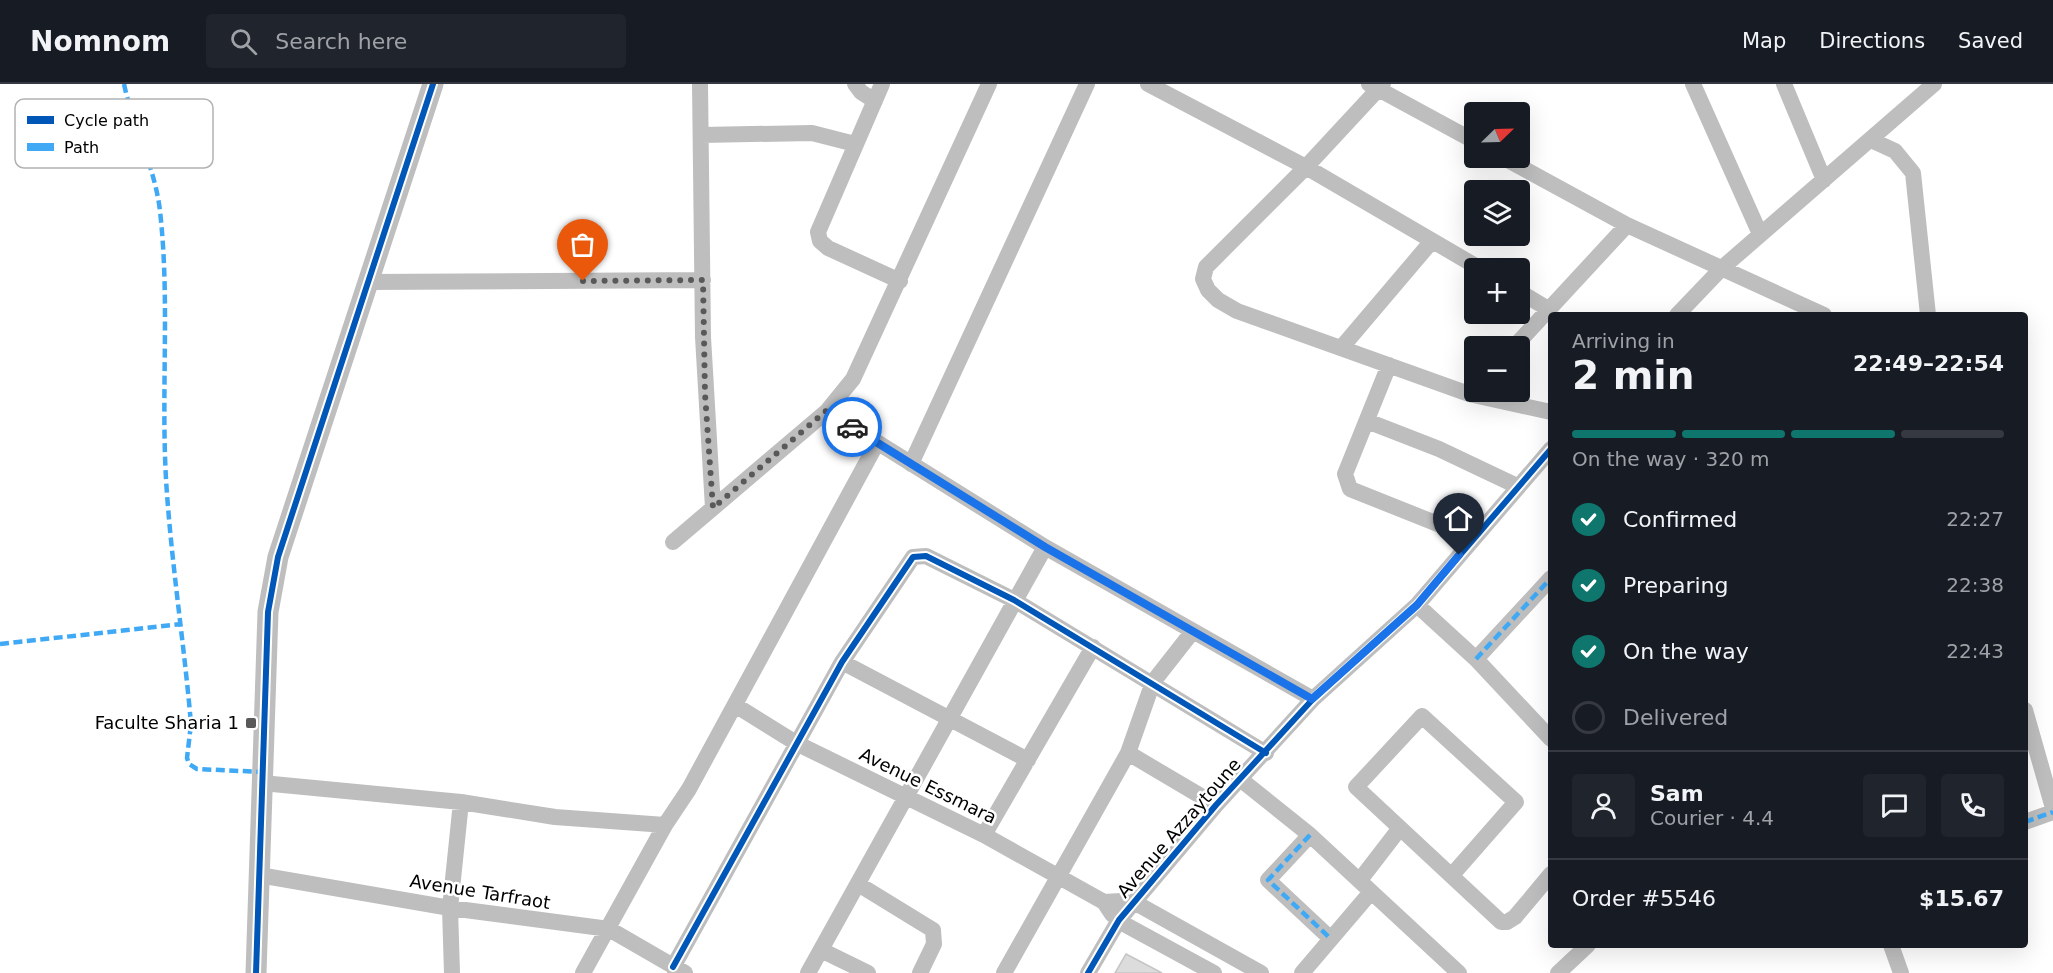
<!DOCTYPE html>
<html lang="en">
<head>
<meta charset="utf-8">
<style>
	body { margin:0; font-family:"DejaVu Sans",sans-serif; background:#20242c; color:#f1f3f6; height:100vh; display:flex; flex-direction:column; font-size:22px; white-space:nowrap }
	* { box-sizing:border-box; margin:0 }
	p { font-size:20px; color:#9ea1a6 }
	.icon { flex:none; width:33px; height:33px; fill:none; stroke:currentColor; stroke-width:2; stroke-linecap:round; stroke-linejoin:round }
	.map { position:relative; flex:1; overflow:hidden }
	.panel { position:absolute; left:1548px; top:228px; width:480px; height:636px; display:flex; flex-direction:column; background:#171b24; border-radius:6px; box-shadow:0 6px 24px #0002 }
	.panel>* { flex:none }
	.needle { width:39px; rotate:67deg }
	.buttons { position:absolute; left:1464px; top:18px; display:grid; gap:12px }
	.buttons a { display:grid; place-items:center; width:66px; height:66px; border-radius:6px; background:#171b24; box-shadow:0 6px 24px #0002; font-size:30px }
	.pin { position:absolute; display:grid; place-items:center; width:51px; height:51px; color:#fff; margin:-62px -26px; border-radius:50% 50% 50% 0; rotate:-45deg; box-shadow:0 0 6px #0007 }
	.pin .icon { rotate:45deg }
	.courier { position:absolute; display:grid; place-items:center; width:60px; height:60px; margin:-30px; border:4px solid #1a73e8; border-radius:50%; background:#fff; color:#222; box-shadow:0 2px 8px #0007 }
	.head em { font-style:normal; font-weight:700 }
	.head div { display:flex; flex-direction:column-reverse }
	.head { display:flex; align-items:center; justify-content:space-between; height:102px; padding:0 24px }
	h1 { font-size:39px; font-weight:700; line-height:45px }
	.bar { display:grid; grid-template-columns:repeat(4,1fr); gap:9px 6px; align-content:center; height:72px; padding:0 24px }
	.bar i { height:8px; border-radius:4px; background:#363941 }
	.bar .current { background:#0f766e }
	.bar p { grid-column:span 4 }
	.line { display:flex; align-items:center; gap:15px; padding:0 24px; border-top:2px solid #363941 }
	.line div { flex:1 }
	.round { display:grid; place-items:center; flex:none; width:63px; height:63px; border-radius:6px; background:#20242c }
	ol { padding:0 24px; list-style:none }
	li { display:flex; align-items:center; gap:18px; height:66px }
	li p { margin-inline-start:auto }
	li .icon { padding:6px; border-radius:50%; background:#0f766e; color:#fff; stroke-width:4 }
	li:last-child { color:#9ea1a6 }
	li i { width:33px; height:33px; border:3px solid #363941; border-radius:50% }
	header { display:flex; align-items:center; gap:36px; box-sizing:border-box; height:84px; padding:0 30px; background:#171b24; border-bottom:2px solid #363941 }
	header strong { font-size:28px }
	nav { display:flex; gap:33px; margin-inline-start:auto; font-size:21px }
	.search { width:420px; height:54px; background:#20242c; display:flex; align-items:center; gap:15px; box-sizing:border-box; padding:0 21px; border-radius:6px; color:#9ea1a6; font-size:22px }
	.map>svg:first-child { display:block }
	.building { fill:#dcdcdc; stroke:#c5c5c5; stroke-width:1.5 }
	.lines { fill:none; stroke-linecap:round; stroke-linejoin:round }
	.minor { stroke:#bebebe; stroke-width:16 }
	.tertiary { stroke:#bebebe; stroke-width:21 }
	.quiet { stroke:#3fa9f5; stroke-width:4.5; stroke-dasharray:9 4.5; stroke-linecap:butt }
	.cycleway-casing { stroke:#fff; stroke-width:10 }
	.cycleway { stroke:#0057b8; stroke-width:6 }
	.done { stroke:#595959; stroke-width:6; stroke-dasharray:0 10.8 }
	.route { stroke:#1a73e8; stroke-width:8 }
	.poi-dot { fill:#595959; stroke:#fff; stroke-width:2 }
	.labels { text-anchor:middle; stroke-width:5; stroke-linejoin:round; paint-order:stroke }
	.poi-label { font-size:18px; fill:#000; stroke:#fff; text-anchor:end }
	.street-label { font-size:18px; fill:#000; stroke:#fff }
	.key { fill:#fff; stroke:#b2b2b2; stroke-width:1.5 }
	.key-label { font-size:16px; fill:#000 }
</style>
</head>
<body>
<header>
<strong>Nomnom</strong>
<div class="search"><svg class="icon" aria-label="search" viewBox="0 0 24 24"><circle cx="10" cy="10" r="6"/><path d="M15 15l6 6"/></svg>Search here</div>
<nav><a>Map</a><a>Directions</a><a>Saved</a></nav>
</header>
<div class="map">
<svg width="2053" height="889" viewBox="0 0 2053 889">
	<rect width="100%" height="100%" fill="#fff"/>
	<!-- building -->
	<path class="building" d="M1126,870L1162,889H1115Z"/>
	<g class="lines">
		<!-- minor -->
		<path class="minor" d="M700,0L703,253L713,424
			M855,0L861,8L875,17
			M882,0L818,148L820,157L828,164L900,197
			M1148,0L1306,83L1479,184
			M1369,0L1474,57
			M1383,0L1306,83L1206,183L1203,195L1208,206L1218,216L1237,227L1469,310L1551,328
			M1693,0L1760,150
			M1784,0L1824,96
			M701,51L812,49L855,60
			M1871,56L1895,67L1913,89L1928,231
			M1504,74L1627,141L1824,231
			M367,198L703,196
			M1520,208L1550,226
			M1677,231L1722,184L1934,0
			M1515,262L1627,141
			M1342,263L1432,157
			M1389,281L1345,390L1350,405L1473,454
			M827,327L1045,463L1313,615
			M1367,337L1439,365L1517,402
			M911,380L1087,0
			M673,458L827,327L853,295L989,0
			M1417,521L1476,575L1551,655
			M1476,575L1551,494
			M842,578L1028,676
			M735,621L796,659L984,751L1104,818L1112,830L1124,840L1214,889
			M2025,626L2053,724
			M1128,669L1216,721
			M1240,695L1310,751L1459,889
			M262,699L461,718L555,733L665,741
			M2025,738L2053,728
			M984,751L1093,563
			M1310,751L1268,796L1331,855
			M259,791L450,824L609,845L685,889
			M1452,791L1516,718L1422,632L1356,703L1501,838H1507L1515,833L1551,790
			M1360,796L1400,744
			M858,800L933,846L934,860L920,889
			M1104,818L1121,817L1141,822L1261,889
			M1891,861L1901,889
			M821,866L868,889
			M673,883L842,578L913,473L926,472L1014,516L1266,669
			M452,889L450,824L461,718
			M583,889L665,741L689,705L877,359
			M808,889L1045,463
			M1004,889L1128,669L1153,598L1193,547
			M1088,889L1119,836L1216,721L1313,615L1417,521L1551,365
			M1302,889L1371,808
			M1558,889L1588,861"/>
		<!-- tertiary -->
		<path class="tertiary" d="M256,889L268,528L278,473L433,0"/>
		<!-- quiet -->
		<path class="quiet" d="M124,0C133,43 155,83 160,127C170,216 161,306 166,395C171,477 184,558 191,640L187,674L189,680L197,685L262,688
			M0,560L182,540
			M1476,575L1551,494
			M2025,738L2053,728
			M1310,751L1268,796L1331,855"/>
		<!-- cycleway casing -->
		<g class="cycleway-casing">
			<path id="cycleway" d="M673,883L842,578L913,473L926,472L1014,516L1266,669
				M256,889L268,528L278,473L433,0
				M1088,889L1119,836L1216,721L1313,615L1417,521L1551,365"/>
		</g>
		<!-- cycleway -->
		<use href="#cycleway" class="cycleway"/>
	</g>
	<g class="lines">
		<!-- done -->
		<path class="done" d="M583,197L703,196L705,310L713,424L826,327L852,343"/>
		<!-- route -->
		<path class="route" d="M852,343L1045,463L1312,615L1417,521L1459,471"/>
	</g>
	<!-- markers -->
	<rect class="poi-dot" x="245" y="633" width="12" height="12" rx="3"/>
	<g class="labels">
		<!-- poi labels -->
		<g class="poi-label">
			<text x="239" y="645">Faculte Sharia 1</text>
		</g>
		<!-- street labels -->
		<g class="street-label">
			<text transform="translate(928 702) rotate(26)" y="6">Avenue Essmara</text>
			<text transform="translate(1179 744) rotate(-49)" y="6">Avenue Azzaytoune</text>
			<text transform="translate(480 808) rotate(9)" y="6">Avenue Tarfraot</text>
		</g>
	</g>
	<!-- legend -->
	<rect x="15" y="15" width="198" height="69" rx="9" class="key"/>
	<rect x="27" y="32" width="27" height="8" fill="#0057b8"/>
	<rect x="27" y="59" width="27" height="8" fill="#3fa9f5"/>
	<g class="key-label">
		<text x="64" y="42">Cycle path</text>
		<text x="64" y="69">Path</text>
	</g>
</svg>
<div class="buttons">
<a><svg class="needle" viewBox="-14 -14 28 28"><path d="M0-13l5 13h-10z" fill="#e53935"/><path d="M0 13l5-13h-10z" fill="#9ea1a6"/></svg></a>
<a><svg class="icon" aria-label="layers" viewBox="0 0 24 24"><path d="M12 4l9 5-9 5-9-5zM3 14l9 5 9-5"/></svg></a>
<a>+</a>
<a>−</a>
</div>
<div class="pin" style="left:583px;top:197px;background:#ea580c"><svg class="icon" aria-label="bag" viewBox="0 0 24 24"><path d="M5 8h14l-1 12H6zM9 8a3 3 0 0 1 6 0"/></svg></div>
<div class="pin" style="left:1459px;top:471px;background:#1f2937"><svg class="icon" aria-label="home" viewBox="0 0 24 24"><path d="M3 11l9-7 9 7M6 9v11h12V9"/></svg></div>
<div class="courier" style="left:852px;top:343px"><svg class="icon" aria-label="car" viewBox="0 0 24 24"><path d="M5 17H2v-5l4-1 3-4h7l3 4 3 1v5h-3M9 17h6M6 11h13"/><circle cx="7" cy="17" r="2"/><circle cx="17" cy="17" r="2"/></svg></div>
<section class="panel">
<div class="head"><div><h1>2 min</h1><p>Arriving in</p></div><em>22:49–22:54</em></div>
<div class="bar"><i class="current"></i><i class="current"></i><i class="current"></i><i></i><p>On the way · 320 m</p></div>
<ol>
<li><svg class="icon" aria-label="check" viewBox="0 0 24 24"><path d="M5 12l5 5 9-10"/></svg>Confirmed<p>22:27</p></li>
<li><svg class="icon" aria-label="check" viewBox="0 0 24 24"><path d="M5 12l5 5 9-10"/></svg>Preparing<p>22:38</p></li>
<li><svg class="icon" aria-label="check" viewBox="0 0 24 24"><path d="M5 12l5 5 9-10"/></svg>On the way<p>22:43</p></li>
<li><i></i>Delivered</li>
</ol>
<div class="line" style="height:108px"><a class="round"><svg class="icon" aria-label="person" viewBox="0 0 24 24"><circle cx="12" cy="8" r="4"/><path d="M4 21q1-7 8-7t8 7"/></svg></a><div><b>Sam</b><p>Courier · 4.4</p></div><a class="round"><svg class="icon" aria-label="chat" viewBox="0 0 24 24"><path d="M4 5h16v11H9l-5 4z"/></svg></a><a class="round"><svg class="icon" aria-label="phone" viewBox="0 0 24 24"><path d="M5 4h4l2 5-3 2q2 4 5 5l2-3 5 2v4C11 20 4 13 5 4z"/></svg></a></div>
<div class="line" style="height:78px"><div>Order #5546</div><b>$15.67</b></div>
</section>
</div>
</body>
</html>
